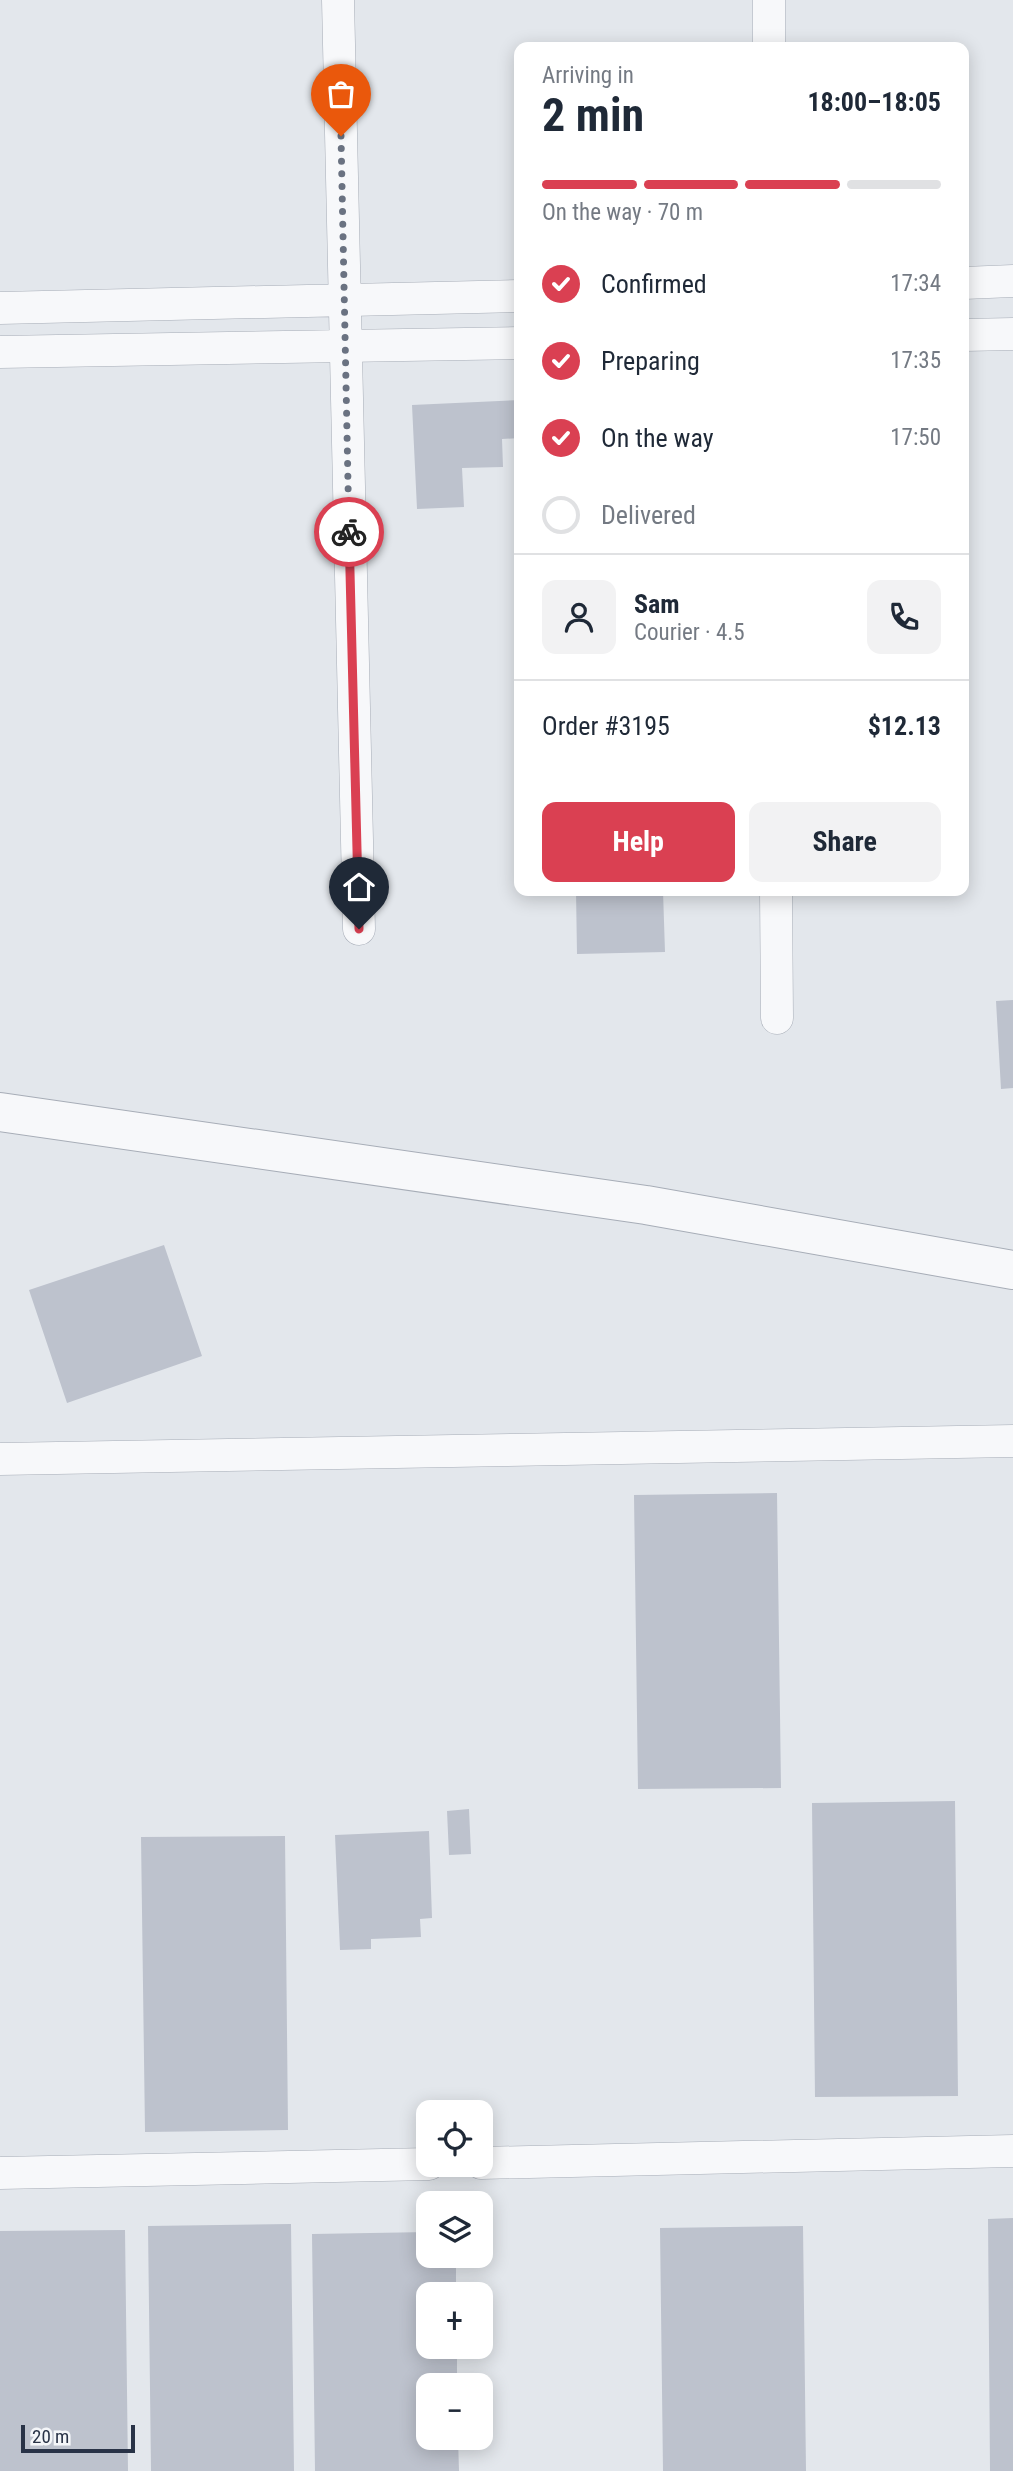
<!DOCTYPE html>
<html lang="en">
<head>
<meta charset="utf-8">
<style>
	body { margin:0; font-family:"Roboto Condensed",sans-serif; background:#f2f2f3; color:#1f2937; height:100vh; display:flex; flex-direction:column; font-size:26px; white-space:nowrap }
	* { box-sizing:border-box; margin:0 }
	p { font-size:23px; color:#747a83 }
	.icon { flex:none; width:38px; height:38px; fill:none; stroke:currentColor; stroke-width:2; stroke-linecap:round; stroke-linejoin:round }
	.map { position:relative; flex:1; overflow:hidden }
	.sheet { position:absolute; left:514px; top:42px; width:455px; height:854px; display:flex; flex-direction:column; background:#fff; border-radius:14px; box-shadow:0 4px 18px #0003 }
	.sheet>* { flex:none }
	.fabs { position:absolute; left:416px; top:2100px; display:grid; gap:14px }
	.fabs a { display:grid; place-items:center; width:77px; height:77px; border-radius:14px; background:#fff; box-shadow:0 4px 18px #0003; font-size:35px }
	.scale { position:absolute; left:21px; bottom:18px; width:114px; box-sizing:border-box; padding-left:7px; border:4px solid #293347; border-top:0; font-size:19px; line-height:24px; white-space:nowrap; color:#293347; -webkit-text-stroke:5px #f4f6f9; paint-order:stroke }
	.pin { position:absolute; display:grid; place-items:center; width:60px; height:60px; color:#fff; margin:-72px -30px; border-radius:50% 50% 50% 0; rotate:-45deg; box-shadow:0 0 7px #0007 }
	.pin .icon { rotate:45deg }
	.courier { position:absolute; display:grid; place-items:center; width:70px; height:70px; margin:-35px; border:5px solid #da4052; border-radius:50%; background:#fff; color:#222; box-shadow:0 2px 9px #0007 }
	.headline em { font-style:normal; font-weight:700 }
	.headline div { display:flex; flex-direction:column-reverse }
	.headline { display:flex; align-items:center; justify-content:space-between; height:119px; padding:0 28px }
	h1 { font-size:46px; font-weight:700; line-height:52px }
	.bar { display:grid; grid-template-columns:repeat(4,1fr); gap:10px 7px; align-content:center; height:84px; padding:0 28px }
	.bar i { height:9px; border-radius:5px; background:#e0e1e3 }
	.bar .on { background:#da4052 }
	.bar p { grid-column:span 4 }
	.line { display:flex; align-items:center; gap:18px; padding:0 28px; border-top:2px solid #e0e1e3 }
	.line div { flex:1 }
	.round { display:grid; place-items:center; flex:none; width:74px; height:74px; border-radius:14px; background:#f2f2f3 }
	ol { padding:0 28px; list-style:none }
	li { display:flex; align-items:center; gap:21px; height:77px }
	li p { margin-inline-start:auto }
	li .icon { padding:7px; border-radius:50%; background:#da4052; color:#fff; stroke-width:4 }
	li:last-child { color:#747a83 }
	li i { width:38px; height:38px; border:4px solid #e0e1e3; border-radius:50% }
	.button { display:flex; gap:14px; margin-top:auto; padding:14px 28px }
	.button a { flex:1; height:80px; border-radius:14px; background:#da4052; color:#fff; font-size:28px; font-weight:700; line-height:80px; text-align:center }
	.button a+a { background:#f2f2f3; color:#1f2937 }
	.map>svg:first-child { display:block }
	.building { fill:#bdc2cd }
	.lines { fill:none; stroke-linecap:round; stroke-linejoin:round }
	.minor-casing { stroke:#a7adb7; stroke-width:33 }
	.tertiary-casing { stroke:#a7adb7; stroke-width:40 }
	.minor { stroke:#f7f8fa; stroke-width:32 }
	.tertiary { stroke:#f7f8fa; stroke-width:38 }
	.done { stroke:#6a7281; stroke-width:7; stroke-dasharray:0 12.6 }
	.route { stroke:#da4052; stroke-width:9 }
</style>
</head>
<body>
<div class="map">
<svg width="1013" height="2471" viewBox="0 0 1013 2471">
	<rect width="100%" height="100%" fill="#e3e7ec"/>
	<!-- building -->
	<path class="building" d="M520,400V438L502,439L503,467L462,468L464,507L417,509L412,405Z
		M576,891H663L665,952L577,954Z
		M1013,1000V1088L1001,1089L996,1001Z
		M164,1245L202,1356L67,1403L29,1290Z
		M777,1493L781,1788L638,1789L634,1495Z
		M955,1801L958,2096L815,2097L812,1803Z
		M469,1809L471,1854L449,1855L447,1811Z
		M429,1831L432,1918L420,1919L421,1937L371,1939V1949L340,1950L335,1835Z
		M285,1836L288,2130L145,2132L141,1837Z
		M1013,2218V2471H990L988,2219Z
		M291,2224L294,2471H151L148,2226Z
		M803,2226L806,2471H663L660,2228Z
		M125,2230L128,2471H0V2231Z
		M429,2232V2256H456V2294H429V2347H457V2385H429V2438H458L459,2471H315L312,2234Z"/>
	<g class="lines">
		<!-- minor casing -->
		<g class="minor-casing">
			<path id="minor" d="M338,0L359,929
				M769,0V47
				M964,283L1013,281
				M0,308L520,296
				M964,335L1013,334
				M0,352L520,343
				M776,891L777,1018
				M0,1459L1013,1441
				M481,2163L1013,2151
				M0,2173L429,2164"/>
		</g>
		<!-- tertiary casing -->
		<g class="tertiary-casing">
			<path id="tertiary" d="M0,1112L646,1205L1013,1270"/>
		</g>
		<!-- minor -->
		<use href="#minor" class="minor"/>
		<!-- tertiary -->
		<use href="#tertiary" class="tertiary"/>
	</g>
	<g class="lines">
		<!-- done -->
		<path class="done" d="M341,136L349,532"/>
		<!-- route -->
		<path class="route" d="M349,532L359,929"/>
	</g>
</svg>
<div class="fabs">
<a><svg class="icon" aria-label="locate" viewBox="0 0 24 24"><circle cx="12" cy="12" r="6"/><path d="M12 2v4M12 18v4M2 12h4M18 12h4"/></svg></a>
<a><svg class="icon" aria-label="layers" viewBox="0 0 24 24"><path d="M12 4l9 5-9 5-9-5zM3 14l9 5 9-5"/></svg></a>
<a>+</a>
<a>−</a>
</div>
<div class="scale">20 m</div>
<div class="pin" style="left:341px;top:136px;background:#ea580c"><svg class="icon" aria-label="bag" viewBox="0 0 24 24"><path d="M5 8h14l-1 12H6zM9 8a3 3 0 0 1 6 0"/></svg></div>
<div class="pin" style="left:359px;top:929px;background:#1f2937"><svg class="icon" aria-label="home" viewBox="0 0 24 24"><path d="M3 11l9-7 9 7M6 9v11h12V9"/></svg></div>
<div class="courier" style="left:349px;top:532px"><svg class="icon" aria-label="bike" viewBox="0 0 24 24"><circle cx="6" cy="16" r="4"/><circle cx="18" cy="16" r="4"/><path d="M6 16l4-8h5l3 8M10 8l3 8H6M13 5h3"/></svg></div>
<section class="sheet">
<div class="headline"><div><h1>2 min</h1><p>Arriving in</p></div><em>18:00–18:05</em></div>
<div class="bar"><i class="on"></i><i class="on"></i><i class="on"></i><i></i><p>On the way · 70 m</p></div>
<ol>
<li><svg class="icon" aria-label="check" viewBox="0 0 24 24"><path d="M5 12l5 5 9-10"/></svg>Confirmed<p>17:34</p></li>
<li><svg class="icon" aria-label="check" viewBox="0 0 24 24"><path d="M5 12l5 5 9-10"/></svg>Preparing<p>17:35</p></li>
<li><svg class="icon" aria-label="check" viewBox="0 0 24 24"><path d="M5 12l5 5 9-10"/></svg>On the way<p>17:50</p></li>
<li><i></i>Delivered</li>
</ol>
<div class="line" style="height:126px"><a class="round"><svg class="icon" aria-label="person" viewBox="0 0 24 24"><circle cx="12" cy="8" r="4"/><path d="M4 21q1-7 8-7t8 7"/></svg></a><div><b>Sam</b><p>Courier · 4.5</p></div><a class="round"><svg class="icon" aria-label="phone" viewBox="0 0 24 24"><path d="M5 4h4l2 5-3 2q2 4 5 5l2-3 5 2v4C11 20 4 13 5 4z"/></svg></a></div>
<div class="line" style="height:91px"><div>Order #3195</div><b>$12.13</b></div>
<div class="button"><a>Help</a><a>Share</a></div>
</section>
</div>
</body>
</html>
